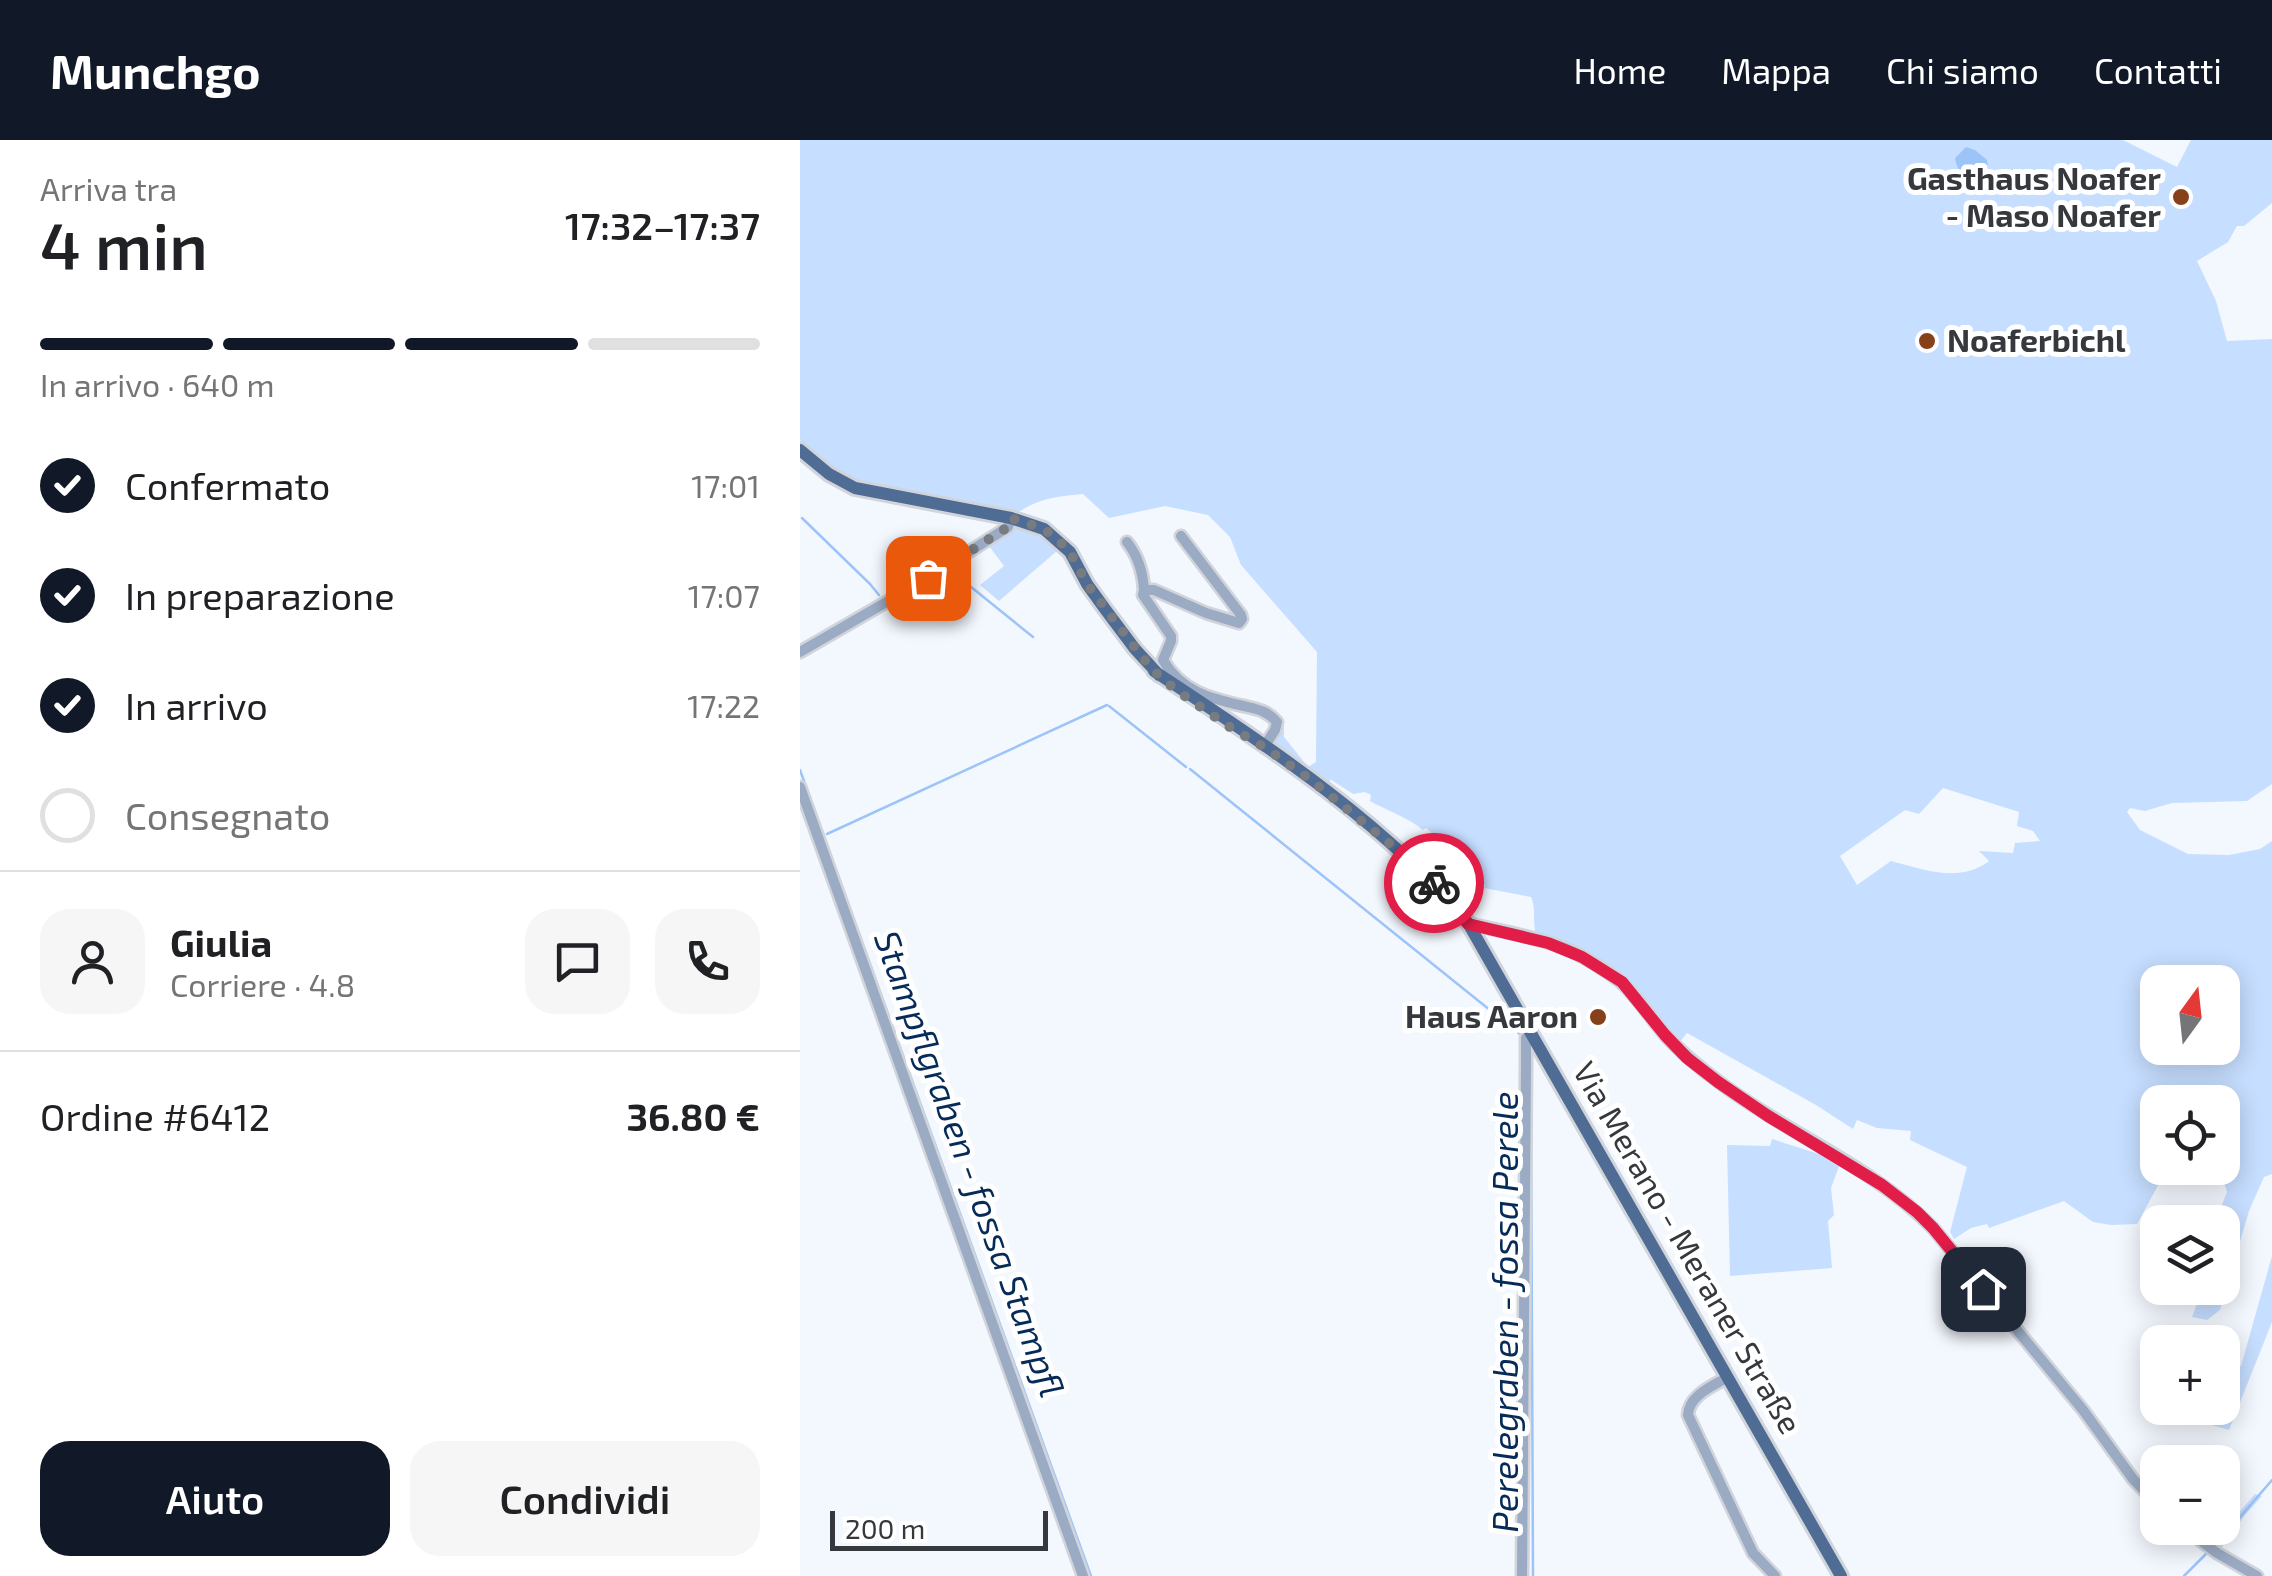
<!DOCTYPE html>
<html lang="it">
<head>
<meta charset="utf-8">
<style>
	body { margin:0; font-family:"Exo 2",sans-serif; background:#f6f6f6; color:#202124; height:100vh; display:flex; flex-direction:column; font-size:38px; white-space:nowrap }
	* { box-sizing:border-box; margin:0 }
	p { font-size:32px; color:#757577 }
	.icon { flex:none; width:55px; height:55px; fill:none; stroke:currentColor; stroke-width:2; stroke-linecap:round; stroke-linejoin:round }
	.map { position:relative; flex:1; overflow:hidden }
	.side { display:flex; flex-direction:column; background:#fff; width:800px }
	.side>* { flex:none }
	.needle { width:65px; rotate:15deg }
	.controls { position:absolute; left:1340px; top:825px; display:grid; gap:20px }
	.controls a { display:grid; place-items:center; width:100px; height:100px; border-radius:20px; background:#fff; box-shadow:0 5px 25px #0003; font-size:50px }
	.scale { position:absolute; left:30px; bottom:25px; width:218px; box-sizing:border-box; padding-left:10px; border:5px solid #35383c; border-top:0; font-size:28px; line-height:35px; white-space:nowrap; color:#35383c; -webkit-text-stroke:8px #fff; paint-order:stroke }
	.pin { position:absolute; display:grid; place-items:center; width:85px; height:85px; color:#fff; margin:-42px; border-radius:20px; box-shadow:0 5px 15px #0006 }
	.courier { position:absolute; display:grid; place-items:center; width:100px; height:100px; margin:-50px; border:8px solid #e11d48; border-radius:50%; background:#fff; color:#222; box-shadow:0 2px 12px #0007 }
	.head em { font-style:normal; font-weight:600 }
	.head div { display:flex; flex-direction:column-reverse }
	.head { display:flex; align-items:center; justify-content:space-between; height:170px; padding:0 40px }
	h1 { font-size:65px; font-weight:600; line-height:75px }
	.bar { display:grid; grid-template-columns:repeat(4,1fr); gap:15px 10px; align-content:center; height:120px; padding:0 40px }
	.bar i { height:12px; border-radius:8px; background:#e0e0e0 }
	.bar .active { background:#111827 }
	.bar p { grid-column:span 4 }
	.line { display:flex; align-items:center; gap:25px; padding:0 40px; border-top:2px solid #e0e0e0 }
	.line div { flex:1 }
	.round { display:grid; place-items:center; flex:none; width:105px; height:105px; border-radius:30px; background:#f6f6f6 }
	ol { padding:0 40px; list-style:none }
	li { display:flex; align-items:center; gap:30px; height:110px }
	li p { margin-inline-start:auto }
	li .icon { padding:10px; border-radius:50%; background:#111827; color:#fff; stroke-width:4 }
	li:last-child { color:#757577 }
	li i { width:55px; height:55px; border:5px solid #e0e0e0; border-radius:50% }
	.button { display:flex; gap:20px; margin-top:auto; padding:20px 40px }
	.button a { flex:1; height:115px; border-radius:30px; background:#111827; color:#fff; font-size:40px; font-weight:600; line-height:115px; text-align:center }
	.button a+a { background:#f6f6f6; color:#202124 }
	header { display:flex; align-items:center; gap:60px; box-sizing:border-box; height:140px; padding:0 50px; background:#111827; color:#fff }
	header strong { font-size:48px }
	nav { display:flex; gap:55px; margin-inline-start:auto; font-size:35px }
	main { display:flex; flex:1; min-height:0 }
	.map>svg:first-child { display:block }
	.green { fill:#c6deff; fill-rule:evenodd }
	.water { fill:#9dc4f8 }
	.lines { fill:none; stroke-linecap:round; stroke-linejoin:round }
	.stream { stroke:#9dc4f8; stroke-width:2.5 }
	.minor-casing { stroke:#d1d5db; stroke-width:15 }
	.major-casing { stroke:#d1d5db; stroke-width:18 }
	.minor { stroke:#9aabc3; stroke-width:10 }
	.major { stroke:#4e6c94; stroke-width:12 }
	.done { stroke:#787b80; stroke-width:10; stroke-dasharray:0 18 }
	.route { stroke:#e11d48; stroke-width:12 }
	.poi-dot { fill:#86401a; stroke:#fff; stroke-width:4 }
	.labels { text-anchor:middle; stroke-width:10; stroke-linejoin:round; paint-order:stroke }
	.poi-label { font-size:32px; font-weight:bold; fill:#35383c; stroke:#fff; text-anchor:end }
	.street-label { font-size:32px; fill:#35383c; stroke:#fff }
	.water-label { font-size:35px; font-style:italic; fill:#062b59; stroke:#fff }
</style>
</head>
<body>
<header>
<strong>Munchgo</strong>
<nav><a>Home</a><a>Mappa</a><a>Chi siamo</a><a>Contatti</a></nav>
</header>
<main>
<section class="side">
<div class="head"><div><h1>4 min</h1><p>Arriva tra</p></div><em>17:32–17:37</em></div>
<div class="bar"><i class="active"></i><i class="active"></i><i class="active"></i><i></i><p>In arrivo · 640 m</p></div>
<ol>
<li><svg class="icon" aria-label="check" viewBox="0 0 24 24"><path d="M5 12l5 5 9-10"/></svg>Confermato<p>17:01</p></li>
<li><svg class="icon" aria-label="check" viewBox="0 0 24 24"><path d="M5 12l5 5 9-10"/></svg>In preparazione<p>17:07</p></li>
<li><svg class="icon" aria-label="check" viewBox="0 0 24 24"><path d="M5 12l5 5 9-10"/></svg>In arrivo<p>17:22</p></li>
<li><i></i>Consegnato</li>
</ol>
<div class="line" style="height:180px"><a class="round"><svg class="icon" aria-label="person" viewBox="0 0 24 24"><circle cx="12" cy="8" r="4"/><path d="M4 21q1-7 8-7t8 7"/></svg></a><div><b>Giulia</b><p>Corriere · 4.8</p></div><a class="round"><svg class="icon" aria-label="chat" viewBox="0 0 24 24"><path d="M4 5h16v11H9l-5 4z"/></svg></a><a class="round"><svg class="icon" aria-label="phone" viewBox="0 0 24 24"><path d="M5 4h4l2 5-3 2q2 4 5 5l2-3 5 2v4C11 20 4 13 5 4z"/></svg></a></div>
<div class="line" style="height:130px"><div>Ordine #6412</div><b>36.80 €</b></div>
<div class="button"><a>Aiuto</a><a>Condividi</a></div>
</section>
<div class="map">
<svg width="1472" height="1436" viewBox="0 0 1472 1436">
	<rect width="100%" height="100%" fill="#f3f8fe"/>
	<!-- green -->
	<path class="green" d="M0,0H1323L1377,27L1391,0H1472V63L1444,86H1437L1428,102L1397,121L1416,161L1427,201L1472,199V644L1447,661L1372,663L1345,671L1330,668L1327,672L1340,690L1388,714L1429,715L1460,709L1472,701V1034L1464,1037L1449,1071L1420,1170L1407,1180L1392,1177L1403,1148H1422V1082H1415L1427,1052L1424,1042L1371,1031L1362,1038L1337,1084L1311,1085L1293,1082L1264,1061L1189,1088L1187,1084L1171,1088L1154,1099L1150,1092L1167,1027L1110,1000L1111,991L1077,988L1057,980L1053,989L1016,965L887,893L879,903L823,839L735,791C733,779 736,768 731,757L684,748L685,745L682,744L679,748L653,745L636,712L639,700L626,688L623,690C609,678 588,671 570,661L571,655L565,652L553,654L530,639L531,648L474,606V600L481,586L484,585V597L508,627L516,622L517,512L441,425L430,397L408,375L365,366L309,378L283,354C258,356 236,359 216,374L66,345C39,334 21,320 0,300ZM1143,648L1219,672L1217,686L1233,691L1240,701L1215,703L1213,713L1179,711L1189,721C1159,744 1123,729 1091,721L1057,745L1040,716L1105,670L1119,674ZM1358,842H1422V908H1358ZM1358,962H1422V1028H1358Z
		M212,386C230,385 245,399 258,410L199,461L180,445L204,426L189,406Z
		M972,999L1041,1021L1031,1048L1034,1075L1028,1081L1032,1128L930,1136L927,1005L970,1006Z
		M1472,1116V1182L1429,1290L1387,1278L1390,1268H1422L1423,1221L1441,1226Z
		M1455,1354L1462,1356L1445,1375L1420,1410L1391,1388H1398L1415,1400Z"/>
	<!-- water -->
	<path class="water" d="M1166,7L1175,10L1187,20L1188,28L1184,38L1176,41C1164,36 1157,32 1155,18Z"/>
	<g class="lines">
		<!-- stream -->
		<path class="stream" d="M2,378L70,444L79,455
			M155,434L233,497
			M45,480L74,463
			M309,566L386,627
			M390,629L721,895
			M0,630L291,1436
			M27,694L307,565
			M731,974L733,1436
			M1415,1406L1472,1340
			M1384,1436L1408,1412"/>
		<!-- minor casing -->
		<g class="minor-casing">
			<path id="minor" d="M381,396L441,475L442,479L439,483L406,473L354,450H344L343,455L371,496V501L363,520C382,553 413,559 448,567C461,570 468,572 477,582L475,590L464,607
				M327,402C338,416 343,433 344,450
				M0,512L128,438L208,387L211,378
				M0,647L283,1436
				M668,783C706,793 750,798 785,818C797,825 812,834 823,844C839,859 852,880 867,897C883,914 900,928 919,942C988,994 1072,1026 1133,1088L1283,1270L1333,1339L1358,1365
				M928,1237C913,1246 889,1255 888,1275L953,1413L975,1436
				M1384,1388L1417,1413L1457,1436
				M722,1436L726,925V898L733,895"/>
		</g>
		<!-- major casing -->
		<g class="major-casing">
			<path id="major" d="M0,310L29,334L55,348L211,378L244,389L270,412L287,444L305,469L335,509L359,535
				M354,531C461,602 587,683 668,783L1041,1436"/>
		</g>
		<!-- minor -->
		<use href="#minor" class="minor"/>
		<!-- major -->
		<use href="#major" class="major"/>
	</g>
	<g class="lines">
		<!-- done -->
		<path class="done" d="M128,438L208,387L211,378L244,389L258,400L270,412L287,444L336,509L354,531L376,550L428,586L464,607L511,640L590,704L634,743"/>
		<!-- route -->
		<path class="route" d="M634,743L668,784L748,803L782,817L822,842L865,895L887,918L918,942L968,976L1082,1045L1117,1072L1133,1088L1183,1149"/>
	</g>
	<!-- markers -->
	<g class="poi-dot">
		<circle cx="1381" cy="57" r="10"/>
		<circle cx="1127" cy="201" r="10"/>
		<circle cx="798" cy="877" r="10"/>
	</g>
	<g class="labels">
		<!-- poi labels -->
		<g class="poi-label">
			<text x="1361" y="50">Gasthaus Noafer<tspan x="1361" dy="37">- Maso Noafer</tspan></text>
			<text x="1147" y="212" text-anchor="start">Noaferbichl</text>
			<text x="778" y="888">Haus Aaron</text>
		</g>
		<!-- street labels -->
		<g class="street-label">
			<text transform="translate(887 1108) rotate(60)" y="11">Via Merano - Meraner Straße</text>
		</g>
		<!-- water labels -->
		<g class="water-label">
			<text transform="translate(169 1024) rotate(70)" y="12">Stampflgraben - fossa Stampfl</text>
			<text transform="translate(706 1172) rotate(-90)" y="12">Perelegraben - fossa Perele</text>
		</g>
	</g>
</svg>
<div class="controls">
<a><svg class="needle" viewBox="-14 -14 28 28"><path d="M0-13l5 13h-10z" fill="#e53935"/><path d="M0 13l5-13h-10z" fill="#757577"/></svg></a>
<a><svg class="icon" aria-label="locate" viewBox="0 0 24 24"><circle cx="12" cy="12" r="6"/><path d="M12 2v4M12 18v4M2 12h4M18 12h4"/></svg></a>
<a><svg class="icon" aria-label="layers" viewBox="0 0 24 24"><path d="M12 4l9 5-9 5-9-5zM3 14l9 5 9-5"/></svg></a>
<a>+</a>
<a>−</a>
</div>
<div class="scale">200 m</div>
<div class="pin" style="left:128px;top:438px;background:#ea580c"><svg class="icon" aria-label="bag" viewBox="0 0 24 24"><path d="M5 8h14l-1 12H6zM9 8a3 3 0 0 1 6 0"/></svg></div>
<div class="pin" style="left:1183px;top:1149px;background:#1f2937"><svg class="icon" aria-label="home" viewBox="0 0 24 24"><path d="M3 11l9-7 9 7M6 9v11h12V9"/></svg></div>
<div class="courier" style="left:634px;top:743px"><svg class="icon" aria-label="bike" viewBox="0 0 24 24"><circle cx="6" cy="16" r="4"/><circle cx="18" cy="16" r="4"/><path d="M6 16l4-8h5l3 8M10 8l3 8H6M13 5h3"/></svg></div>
</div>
</main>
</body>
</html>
